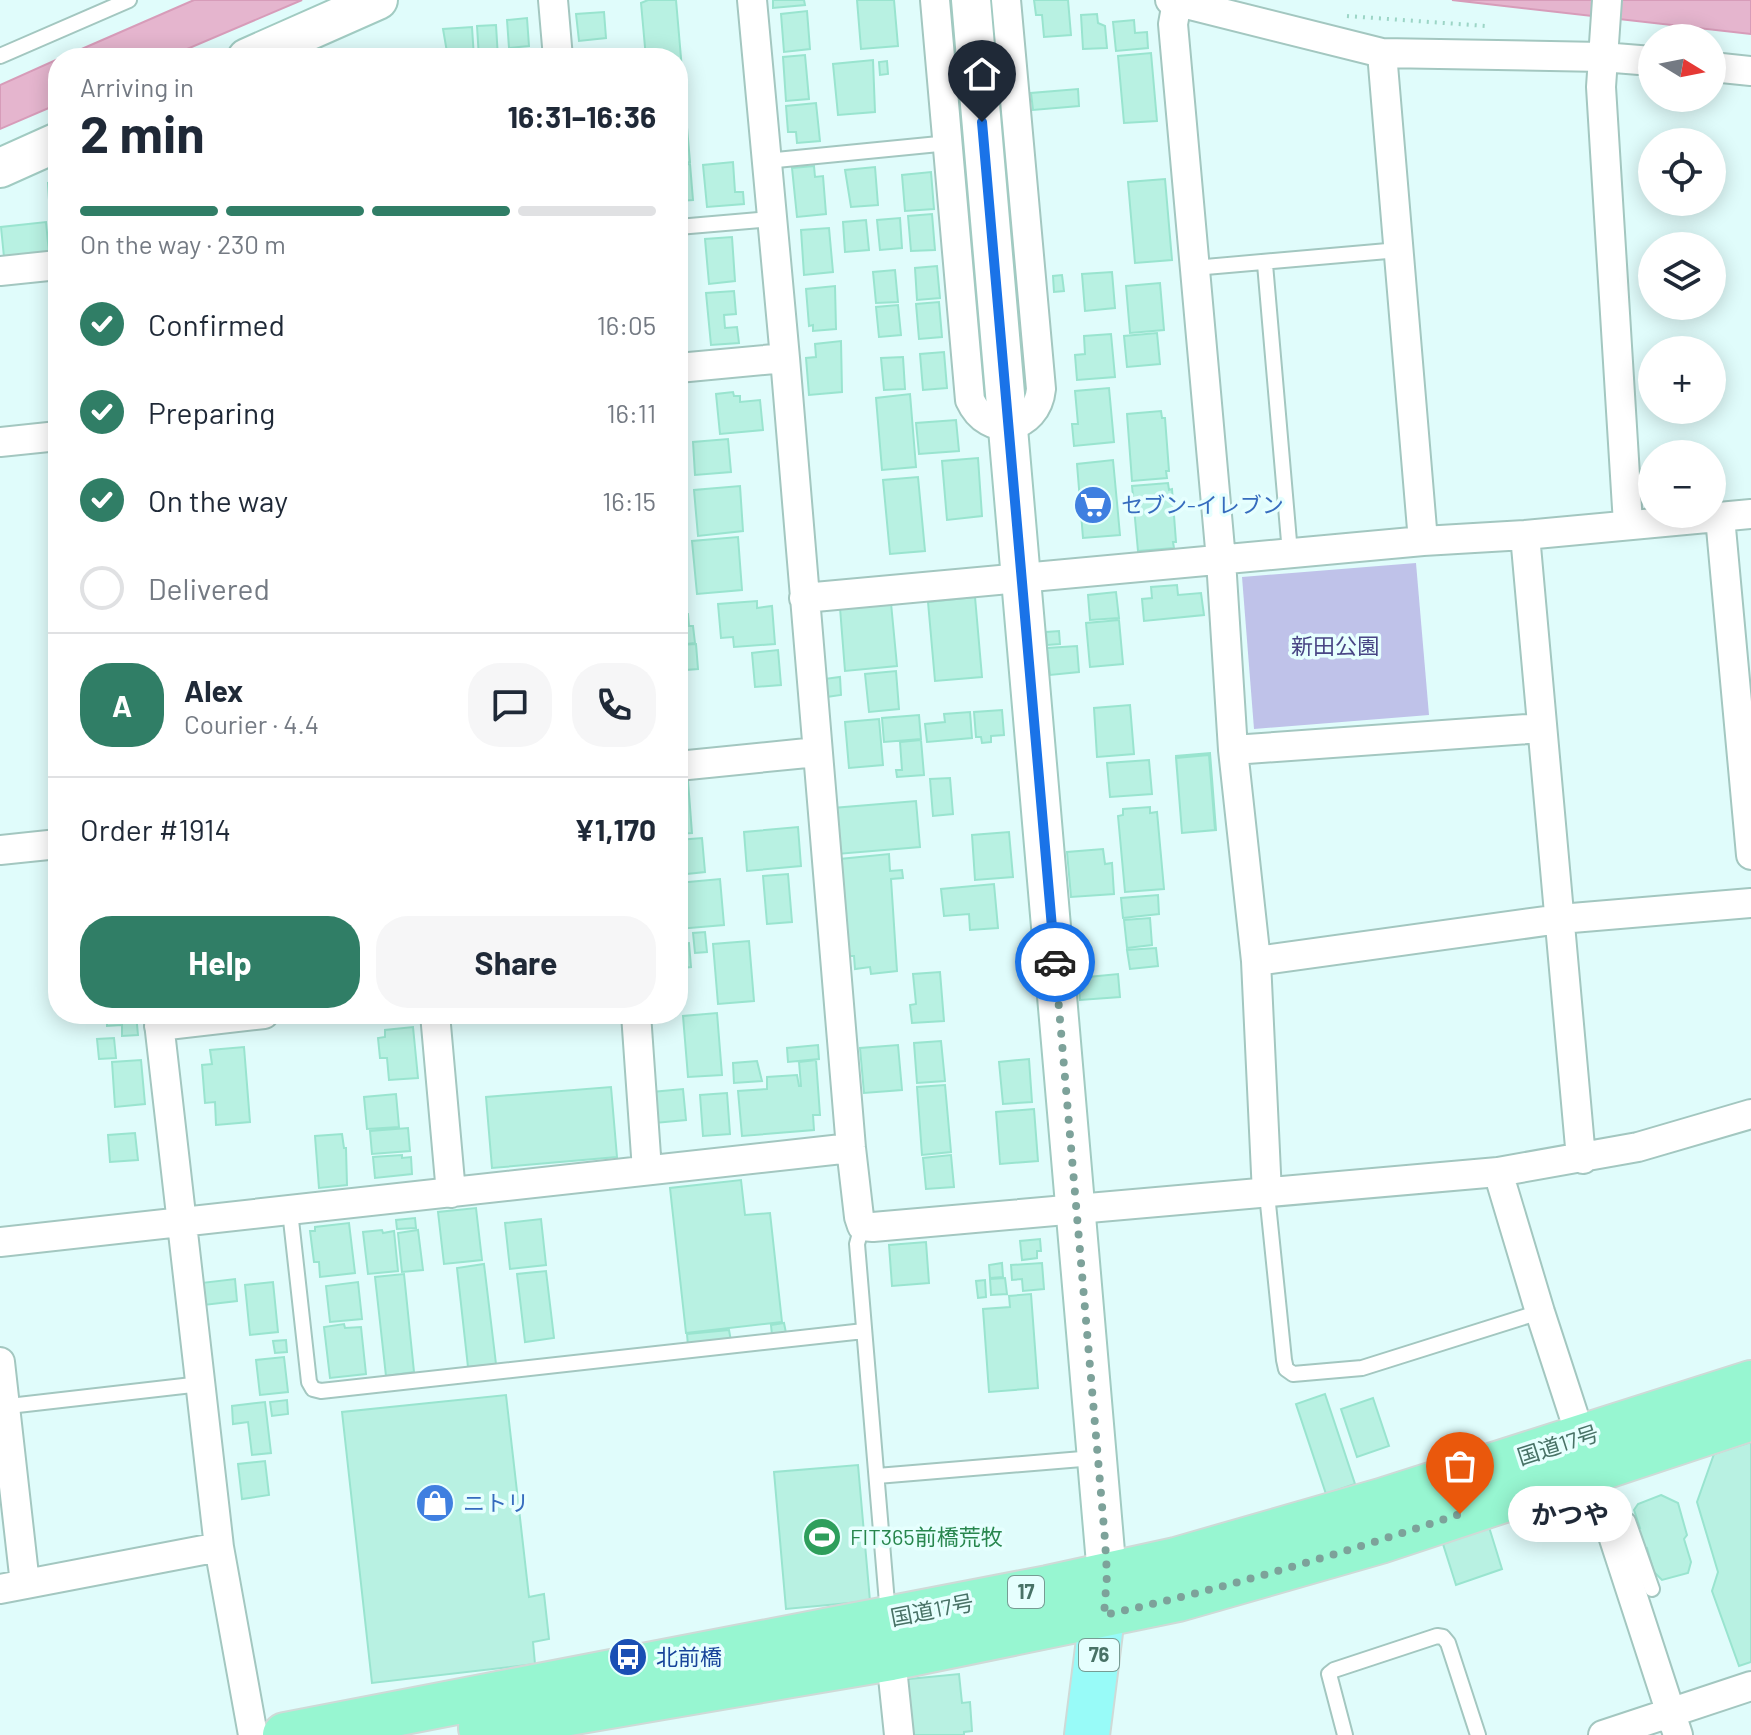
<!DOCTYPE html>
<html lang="en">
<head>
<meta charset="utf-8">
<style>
	body { margin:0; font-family:Barlow,"Noto Sans JP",sans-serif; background:#f6f6f7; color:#1f2937; height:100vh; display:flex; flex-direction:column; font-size:30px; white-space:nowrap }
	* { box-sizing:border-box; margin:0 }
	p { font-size:26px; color:#747a83 }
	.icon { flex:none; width:44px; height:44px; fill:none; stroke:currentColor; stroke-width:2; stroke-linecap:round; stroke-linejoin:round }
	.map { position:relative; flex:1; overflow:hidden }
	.panel { position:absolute; left:48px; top:48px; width:640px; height:976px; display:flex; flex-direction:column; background:#fff; border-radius:32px; box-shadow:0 4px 20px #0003 }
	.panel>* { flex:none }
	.needle { width:52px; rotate:100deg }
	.tools { position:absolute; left:1638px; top:24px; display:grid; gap:16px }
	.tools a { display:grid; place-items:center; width:88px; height:88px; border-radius:50%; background:#fff; box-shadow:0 4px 20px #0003; font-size:40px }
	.pin { position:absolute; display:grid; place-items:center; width:68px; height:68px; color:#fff; margin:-82px -34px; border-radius:50% 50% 50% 0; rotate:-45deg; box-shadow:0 0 8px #0007 }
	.pin .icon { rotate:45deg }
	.courier { position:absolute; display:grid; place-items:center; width:80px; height:80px; margin:-40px; border:6px solid #1a73e8; border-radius:50%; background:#fff; color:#222; box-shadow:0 2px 10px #0007 }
	.bubble { position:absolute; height:56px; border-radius:28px; background:#fff; box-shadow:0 4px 20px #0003; font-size:26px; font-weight:700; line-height:56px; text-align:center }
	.overview em { font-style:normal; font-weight:700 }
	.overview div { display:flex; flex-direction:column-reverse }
	.overview { display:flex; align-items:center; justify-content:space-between; height:136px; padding:0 32px }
	h1 { font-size:52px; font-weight:700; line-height:60px }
	.bar { display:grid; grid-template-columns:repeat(4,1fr); gap:12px 8px; align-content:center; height:96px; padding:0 32px }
	.bar i { height:10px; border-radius:6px; background:#e0e1e3 }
	.bar .active { background:#307e66 }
	.bar p { grid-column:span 4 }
	.line { display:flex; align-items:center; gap:20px; padding:0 32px; border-top:2px solid #e0e1e3 }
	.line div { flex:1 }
	.round { display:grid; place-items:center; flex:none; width:84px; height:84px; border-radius:32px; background:#f6f6f7 }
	ol { padding:0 32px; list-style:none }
	li { display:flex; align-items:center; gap:24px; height:88px }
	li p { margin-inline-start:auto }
	li .icon { padding:8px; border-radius:50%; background:#307e66; color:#fff; stroke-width:4 }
	li:last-child { color:#747a83 }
	li i { width:44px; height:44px; border:4px solid #e0e1e3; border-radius:50% }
	.cta { display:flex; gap:16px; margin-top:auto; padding:16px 32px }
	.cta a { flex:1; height:92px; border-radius:32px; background:#307e66; color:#fff; font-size:32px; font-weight:700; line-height:92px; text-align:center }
	.cta a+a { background:#f6f6f7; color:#1f2937 }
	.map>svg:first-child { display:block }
	.green { fill:#bfc2e9 }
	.water { fill:#e5b5ce; stroke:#d79cb9; stroke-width:2 }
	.building { fill:#b8f1e2; stroke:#99e4cf; stroke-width:2 }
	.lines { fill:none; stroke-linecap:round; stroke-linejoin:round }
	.lane-casing { stroke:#a3c7c0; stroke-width:18 }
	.street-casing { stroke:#a3c7c0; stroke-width:32 }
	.secondary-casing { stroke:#a1cbc2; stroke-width:42 }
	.primary-casing { stroke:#cfdad7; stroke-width:48 }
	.highway-casing { stroke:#cfdad7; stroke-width:48 }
	.path { stroke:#9cd5c6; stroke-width:4; stroke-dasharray:2 6; stroke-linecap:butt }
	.lane { stroke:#fff; stroke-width:14 }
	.street { stroke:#fff; stroke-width:28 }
	.secondary { stroke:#fff; stroke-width:38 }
	.primary { stroke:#98fbf8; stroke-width:44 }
	.highway { stroke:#97f6d1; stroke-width:44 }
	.done { stroke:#7da29a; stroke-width:8; stroke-dasharray:0 14.4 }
	.route { stroke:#1a73e8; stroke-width:10 }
	.labels { text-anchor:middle; stroke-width:7; stroke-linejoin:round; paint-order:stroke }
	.shield { fill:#e6fffe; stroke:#779c94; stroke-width:2 }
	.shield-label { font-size:20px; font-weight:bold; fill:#487266 }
	.shop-label { font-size:22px; fill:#366cbe; stroke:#e6fffe; text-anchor:start }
	.park-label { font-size:22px; fill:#484584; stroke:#e6fffe }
	.street-label { font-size:22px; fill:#487266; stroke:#e6fffe }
	.leisure-label { font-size:22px; fill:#27864d; stroke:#e6fffe; text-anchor:start }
	.transit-label { font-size:22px; fill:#164399; stroke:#e6fffe; text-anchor:start }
</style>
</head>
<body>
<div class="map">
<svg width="1751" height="1735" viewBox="0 0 1751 1735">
	<rect width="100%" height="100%" fill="#e0fcfb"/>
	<!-- green -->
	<path class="green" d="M1416,563L1429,715L1254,729L1242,577Z"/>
	<!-- water -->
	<path class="water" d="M194,0H302L166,58H61Z
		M1452,0H1751V34Z
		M58,59V104L0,129V85Z"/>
	<!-- building -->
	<path class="building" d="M648,0H676L690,162L678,163V58H646L641,3Z
		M773,0H804L805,5L773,8Z
		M857,0H894L898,46L861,49Z
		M1034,0H1068L1071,35L1044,37L1042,15H1036Z
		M807,11L810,49L784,52L781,14Z
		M604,12L606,38L579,41L576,14Z
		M1097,14L1098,23L1105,26L1107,48L1083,49L1081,15Z
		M527,18L529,46L509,48L507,20Z
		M1134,20L1135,33L1147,32L1148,48L1116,51L1113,22Z
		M496,25L498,58H479L477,26Z
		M472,27L474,58H448L443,29Z
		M1151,53L1157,121L1124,123L1118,56Z
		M805,55L809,99L786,101L783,57Z
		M873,60L875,112L838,115L833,64Z
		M887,61L888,74L880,75L879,62Z
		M1078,89L1079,106L1033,110L1031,93Z
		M816,103L820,141L797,143L796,132H788L786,106Z
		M733,162L735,192H743L744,204L707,207L703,165Z
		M690,164L693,200L678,201V165Z
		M814,166L815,177L823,176L826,214L797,217L792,168Z
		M875,167L878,205L851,207L845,170Z
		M931,172L934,209L905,211L902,175Z
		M1165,179L1172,260L1135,263L1128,182Z
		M58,182V199L49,200L48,183Z
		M52,207H58V237L55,238Z
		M932,214L935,250L911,251L908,216Z
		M900,218L902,248L880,250L877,220Z
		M866,220L869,250L845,252L843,222Z
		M46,222L49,253L4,257L1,227Z
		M829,228L833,272L804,275L801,230Z
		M732,237L735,281L709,284L705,239Z
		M937,266L940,298L917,300L915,268Z
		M895,270L898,302L876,303L873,272Z
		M1112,272L1115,308L1085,311L1082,274Z
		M1062,275L1064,291L1054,292L1053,276Z
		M1160,283L1164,330L1130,333L1126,286Z
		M835,286L836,329L813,331V325L809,326L806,289Z
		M734,291L736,314L724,315L725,328L737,327L739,343L711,345L706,293Z
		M49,301H58V359H50Z
		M939,302L942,337L919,339L916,304Z
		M898,305L901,335L879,337L876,307Z
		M1157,333L1160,364L1127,367L1124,336Z
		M1111,334L1115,377L1077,380L1075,355L1085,354L1084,336Z
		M841,341L842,392L809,395L806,358L816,357L815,344Z
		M944,352L947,388L923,390L920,354Z
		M903,357L905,389L884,390L881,358Z
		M1109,388L1114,442L1074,446L1072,424H1078L1075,391Z
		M733,392L734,396H740V402L760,400L763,430L720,434L716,394Z
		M910,394L916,467L882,470L876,398Z
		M1161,411L1162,418H1165L1169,471H1166L1167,478L1132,481L1127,414Z
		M956,420L959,451L919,454L916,423Z
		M728,439L731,472L695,475L693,442Z
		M978,458L982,516L947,520L942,461Z
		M1113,460L1120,535L1083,538L1077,464Z
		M918,477L925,551L890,554L883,480Z
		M1168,483L1169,490L1172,489L1176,542H1173L1174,548L1138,551L1132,486Z
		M740,486L743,531L698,536L694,490Z
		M738,537L742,590L697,594L692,541Z
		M683,557L686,592L678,593V558Z
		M1177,585L1178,595L1201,593L1204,615L1144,621L1142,599L1152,598L1151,587Z
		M1116,592L1119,618L1090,620L1088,595Z
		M975,597L982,677L935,681L928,602Z
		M757,601V608L772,606L775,644L734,647L733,637L721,638L718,604Z
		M891,603L897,666L845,671L840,608Z
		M688,614L689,626H693L695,643L678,645V615Z
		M1119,620L1123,664L1090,667L1086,623Z
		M1059,631L1060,644L1047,645L1046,632Z
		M696,644L698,669L686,670L687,684L678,685V645Z
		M1077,646L1079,672L1050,675L1047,648Z
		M778,650L781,685L755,687L752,653Z
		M896,671L899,709L869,712L865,674Z
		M840,677L841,695L826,697L824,679Z
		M1130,705L1134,754L1097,757L1094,708Z
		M1002,710L1004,735L991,736V742L982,743L981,737H976L974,712Z
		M970,712L972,738L927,742L925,724L945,722L944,714Z
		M919,715L921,739L884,742L882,718Z
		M879,719L883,765L849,768L845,722Z
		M921,740L924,775L897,777L896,770H902L900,742Z
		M1210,753L1216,830L1182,833L1176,756Z
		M1209,755L1215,830L1182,833L1176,758Z
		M1149,760L1152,794L1110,797L1107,763Z
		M950,778L953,814L933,816L930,779Z
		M688,781L692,833L678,834V782Z
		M916,801L920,847L837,854L833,808Z
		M1150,807V813L1157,812L1164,889L1125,892L1118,816L1123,815V809Z
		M798,827L801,866L747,871L744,832Z
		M1009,832L1013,877L975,880L972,835Z
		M702,838L705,872L678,875V840Z
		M1103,849L1105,864L1112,863L1114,894L1071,897L1067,852Z
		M889,854L890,871L902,870L903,878L891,879L897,971L871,974L870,967L855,969L854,956H847L840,859Z
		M788,874L792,922L767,924L763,876Z
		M720,879L724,925L678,929V883Z
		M994,884L998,928L970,930L969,914L944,916L941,889Z
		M1158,895L1159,914L1123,918L1121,898Z
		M1150,918L1152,945L1127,948L1124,920Z
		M705,932L707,952L695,953L693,933Z
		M749,941L754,1001L718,1004L713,944Z
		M689,943L691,967L682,968L684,1000H678V944Z
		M1156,948L1158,966L1130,969L1127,950Z
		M940,972L944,1021L912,1023L910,1005L916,1004L913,974Z
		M1118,974L1120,997L1080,1000L1078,978Z
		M717,1013L722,1075L688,1077L683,1016Z
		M96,1014H136L138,1035L122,1036V1025L107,1026V1021L97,1022Z
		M413,1027L418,1078L389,1080L387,1058H380L378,1038L385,1037V1030Z
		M114,1038L116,1058L99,1059L97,1039Z
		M941,1041L945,1081L917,1083L914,1043Z
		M818,1045L819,1059L788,1062L787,1048Z
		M898,1045L902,1090L864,1093L860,1048Z
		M244,1047L250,1122L216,1125L215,1102L205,1103L202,1065L212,1064L210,1050Z
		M1029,1059L1032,1102L1003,1104L999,1062Z
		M141,1060L145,1104L115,1107L112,1062Z
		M816,1060L820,1115H813L814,1130L742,1136L738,1091L767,1089V1077L797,1075L799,1086H801L799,1062Z
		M757,1061L762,1081L734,1083L733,1063Z
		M945,1085L951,1152L922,1155L917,1087Z
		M611,1087L617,1157L492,1168L486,1097Z
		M683,1089L686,1120L655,1123L652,1092Z
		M727,1093L730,1134L703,1136L700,1095Z
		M396,1094L399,1127L367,1129L364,1097Z
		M1034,1109L1038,1161L1000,1164L996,1112Z
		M408,1128L410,1151L372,1154L370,1131Z
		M135,1133L138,1160L110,1162L108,1135Z
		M342,1134L344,1148H346L347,1185L319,1188L315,1136Z
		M402,1155V1158L411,1157L412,1174L375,1178L373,1157Z
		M951,1155L954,1187L926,1189L923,1158Z
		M741,1180L745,1215L770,1213L782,1322L686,1333L670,1188Z
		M476,1208L482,1260L444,1264L438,1212Z
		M415,1218L416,1228L397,1229L396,1220Z
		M541,1219L546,1265L510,1269L505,1223Z
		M349,1223L355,1273L320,1277L319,1262H314L310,1231H315V1227Z
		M382,1230L383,1233L394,1231L398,1271L368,1274L363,1232Z
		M418,1230L423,1270L402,1272L398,1233Z
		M1040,1239L1041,1251H1037V1258L1022,1260L1020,1241Z
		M926,1242L929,1283L892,1286L889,1245Z
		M1002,1263L1003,1277L990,1278L989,1265Z
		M1042,1263L1044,1289L1023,1291L1022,1279L1012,1280L1011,1265Z
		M484,1264L496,1364L468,1367L457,1268Z
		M546,1271L554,1338L525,1342L517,1274Z
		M404,1274L414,1372L386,1376L375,1277Z
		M1005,1278L1007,1294L991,1295L990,1279Z
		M235,1279L237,1301L204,1305L201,1283Z
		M985,1280L986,1297L978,1298L976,1281Z
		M273,1282L278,1332L250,1335L245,1285Z
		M358,1282L362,1319L330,1322L326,1286Z
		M1031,1294L1038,1388L989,1392L983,1309L1010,1307L1009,1296Z
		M784,1323L786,1333L772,1335L771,1325Z
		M344,1324L345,1328L361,1327L366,1374L330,1378L324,1327Z
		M729,1330L731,1341L688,1346L687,1334Z
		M286,1340L287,1352L275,1353L273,1341Z
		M284,1357L288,1392L260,1395L256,1360Z
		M1325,1394L1355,1484L1326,1494L1296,1404Z
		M506,1395L529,1597L544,1594L549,1639L533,1642L535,1664L372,1683L342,1412Z
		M1373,1398L1389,1446L1357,1457L1341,1409Z
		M287,1400L288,1414L272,1416L270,1402Z
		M265,1402L271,1453L252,1455L248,1422L233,1424L232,1406Z
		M1751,1442V1662L1739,1666L1712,1591L1718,1572L1697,1502L1714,1454Z
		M265,1461L269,1495L242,1499L238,1464Z
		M858,1465L870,1601L786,1609L774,1472Z
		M1661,1495L1678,1503L1687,1535L1684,1539L1691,1562L1688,1573L1662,1580L1654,1572L1647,1548L1633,1553L1626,1532L1640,1528L1634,1510L1638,1504Z
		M1489,1527L1502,1569L1456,1585L1443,1544Z
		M959,1674L962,1703L970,1702L972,1731L964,1732V1735H905L899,1680Z"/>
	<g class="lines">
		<!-- lane casing -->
		<g class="lane-casing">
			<path id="lane" d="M0,56L129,0
				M766,161L949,143
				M678,227L771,219
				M1265,264L1290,553
				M1194,268L1399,250
				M1267,1194L1284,1360L1286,1369L1293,1374L1362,1368L1540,1312
				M290,1211L309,1382L313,1389L321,1391L864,1331
				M862,1226L857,1244L888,1615
				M0,1407L201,1384
				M877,1476L1094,1458
				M1609,1521H1628L1652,1589
				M1345,1735L1329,1674L1334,1670L1437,1636L1443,1637L1448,1643L1478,1735"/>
		</g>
		<!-- street casing -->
		<g class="street-casing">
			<path id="street" d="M553,0L558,58
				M752,0L785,358L851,1148L859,1217L862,1226L873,1227L1498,1172L1638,1147L1751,1114
				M935,0L970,400C988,440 1037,430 1041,389L1006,0
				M1170,0L1382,53L1602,57L1652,61
				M1607,0L1601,87L1628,524
				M1177,2L1173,24L1221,560L1233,750L1256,961L1267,1194
				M1382,53L1423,541
				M1712,67L1751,71
				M0,271L58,265
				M678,368L785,358
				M0,442L58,436
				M1720,517L1751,855
				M1525,535L1580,1147L1583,1159
				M804,598L1423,541L1525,535L1751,514
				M1233,750L1542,728
				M678,766L817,752
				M0,850L58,844
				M1256,961L1560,919L1751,903
				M158,1014L219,1547L253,1735
				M435,1014L451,1193
				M636,1014L647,1170
				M159,1026L264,1014
				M1498,1172L1540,1312L1678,1735
				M0,1242L851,1148
				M0,1362L25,1584
				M0,1589L219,1547
				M891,1658L899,1735
				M1603,1735L1751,1686"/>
		</g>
		<!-- secondary casing -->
		<g class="secondary-casing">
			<path id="secondary" d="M971,0L1107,1575
				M247,58L378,0
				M0,168L58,142"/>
		</g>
		<!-- primary casing -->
		<g class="primary-casing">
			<path id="primary" d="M1087,1735L1107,1577"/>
		</g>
		<!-- highway casing -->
		<g class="highway-casing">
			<path id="highway" d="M481,1728L891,1658L1178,1599L1380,1541L1751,1418
				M285,1735L1048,1588L1176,1560L1381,1501L1751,1383"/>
		</g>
		<!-- path -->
		<path class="path" d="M1347,16L1486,26"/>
		<!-- lane -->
		<use href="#lane" class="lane"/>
		<!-- street -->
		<use href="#street" class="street"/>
		<!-- secondary -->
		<use href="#secondary" class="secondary"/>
		<!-- primary -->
		<use href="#primary" class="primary"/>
		<!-- highway -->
		<use href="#highway" class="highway"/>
	</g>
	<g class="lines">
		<!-- done -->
		<path class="done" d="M1055,962L1105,1540L1107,1575L1104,1615C1224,1589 1343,1553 1460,1514"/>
		<!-- route -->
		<path class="route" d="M982,122L1055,962"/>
	</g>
	<!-- icons -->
	<defs>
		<g id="supermarket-disc" transform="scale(2)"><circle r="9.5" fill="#3f7fe0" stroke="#e6fffe"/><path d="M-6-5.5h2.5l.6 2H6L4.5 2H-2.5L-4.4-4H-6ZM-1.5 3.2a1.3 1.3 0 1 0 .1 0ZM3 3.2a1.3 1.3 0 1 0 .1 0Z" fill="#fff"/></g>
		<g id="shop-disc" transform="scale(2)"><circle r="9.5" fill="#3f7fe0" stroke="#e6fffe"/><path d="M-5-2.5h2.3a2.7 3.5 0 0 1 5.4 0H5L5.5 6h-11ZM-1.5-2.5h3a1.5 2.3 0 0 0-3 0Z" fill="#fff"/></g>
		<g id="stadium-disc" transform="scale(2)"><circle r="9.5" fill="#2e9e5b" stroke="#e6fffe"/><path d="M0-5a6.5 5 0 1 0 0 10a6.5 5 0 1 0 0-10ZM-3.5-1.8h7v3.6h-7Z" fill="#fff"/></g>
		<g id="bus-disc" transform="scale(2)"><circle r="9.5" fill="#1a4fb4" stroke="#e6fffe"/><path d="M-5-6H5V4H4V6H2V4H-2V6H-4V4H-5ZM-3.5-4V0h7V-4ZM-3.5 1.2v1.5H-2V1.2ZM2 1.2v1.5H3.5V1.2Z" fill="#fff"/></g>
	</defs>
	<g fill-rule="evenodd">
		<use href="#supermarket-disc" x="1093" y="505"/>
		<use href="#shop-disc" x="435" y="1503"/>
		<use href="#stadium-disc" x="822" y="1537"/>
		<use href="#bus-disc" x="628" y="1657"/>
	</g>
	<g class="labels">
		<!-- shield labels -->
		<g class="shield">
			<rect x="1008" y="1576" width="36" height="32" rx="6"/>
			<rect x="1079" y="1639" width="40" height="32" rx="6"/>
		</g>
		<g class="shield-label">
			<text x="1026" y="1599">17</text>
			<text x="1099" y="1662">76</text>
		</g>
		<!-- shop labels -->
		<g class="shop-label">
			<text x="1121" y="513">セブン-イレブン</text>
			<text x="463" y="1511">ニトリ</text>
		</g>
		<!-- park labels -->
		<g class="park-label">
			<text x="1335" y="654">新田公園</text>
		</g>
		<!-- street labels -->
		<g class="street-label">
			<text transform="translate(1558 1445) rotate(-18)" y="8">国道17号</text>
			<text transform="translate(932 1610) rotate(-11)" y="8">国道17号</text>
		</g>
		<!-- leisure labels -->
		<g class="leisure-label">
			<text x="850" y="1545">FIT365前橋荒牧</text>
		</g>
		<!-- transit labels -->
		<g class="transit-label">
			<text x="656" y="1665">北前橋</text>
		</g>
	</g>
</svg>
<div class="tools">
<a><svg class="needle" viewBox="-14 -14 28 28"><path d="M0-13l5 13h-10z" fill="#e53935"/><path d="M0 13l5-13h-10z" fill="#747a83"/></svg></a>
<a><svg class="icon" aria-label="locate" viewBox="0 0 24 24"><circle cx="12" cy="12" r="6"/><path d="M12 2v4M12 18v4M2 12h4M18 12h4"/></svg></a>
<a><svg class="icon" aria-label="layers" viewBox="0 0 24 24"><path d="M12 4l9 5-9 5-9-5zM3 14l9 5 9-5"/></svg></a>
<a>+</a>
<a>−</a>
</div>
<div class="pin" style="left:1460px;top:1514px;background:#ea580c"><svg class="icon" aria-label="bag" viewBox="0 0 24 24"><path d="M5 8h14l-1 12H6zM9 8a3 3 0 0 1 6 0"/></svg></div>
<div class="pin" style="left:982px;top:122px;background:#1f2937"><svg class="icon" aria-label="home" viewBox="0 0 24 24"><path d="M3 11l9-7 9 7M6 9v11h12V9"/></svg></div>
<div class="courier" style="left:1055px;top:962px"><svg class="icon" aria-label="car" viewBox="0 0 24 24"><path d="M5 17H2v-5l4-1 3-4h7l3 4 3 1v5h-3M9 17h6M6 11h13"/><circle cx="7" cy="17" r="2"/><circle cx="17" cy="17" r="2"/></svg></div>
<div class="bubble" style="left:1508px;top:1486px;width:124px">かつや</div>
<section class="panel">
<div class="overview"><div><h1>2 min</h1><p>Arriving in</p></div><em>16:31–16:36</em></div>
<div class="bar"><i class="active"></i><i class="active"></i><i class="active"></i><i></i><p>On the way · 230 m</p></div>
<ol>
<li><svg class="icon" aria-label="check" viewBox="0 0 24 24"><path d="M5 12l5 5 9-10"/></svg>Confirmed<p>16:05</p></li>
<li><svg class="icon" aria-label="check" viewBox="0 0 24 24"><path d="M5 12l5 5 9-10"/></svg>Preparing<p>16:11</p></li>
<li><svg class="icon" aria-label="check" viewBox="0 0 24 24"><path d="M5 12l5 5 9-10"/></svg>On the way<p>16:15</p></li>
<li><i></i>Delivered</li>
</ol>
<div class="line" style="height:144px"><b class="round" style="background:#307e66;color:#fff">A</b><div><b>Alex</b><p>Courier · 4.4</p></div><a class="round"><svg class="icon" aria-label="chat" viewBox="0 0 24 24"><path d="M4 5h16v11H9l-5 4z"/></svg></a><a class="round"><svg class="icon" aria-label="phone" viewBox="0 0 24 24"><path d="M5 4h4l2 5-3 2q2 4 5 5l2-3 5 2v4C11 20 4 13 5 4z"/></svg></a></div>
<div class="line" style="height:104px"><div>Order #1914</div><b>¥1,170</b></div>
<div class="cta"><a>Help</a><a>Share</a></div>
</section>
</div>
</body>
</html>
